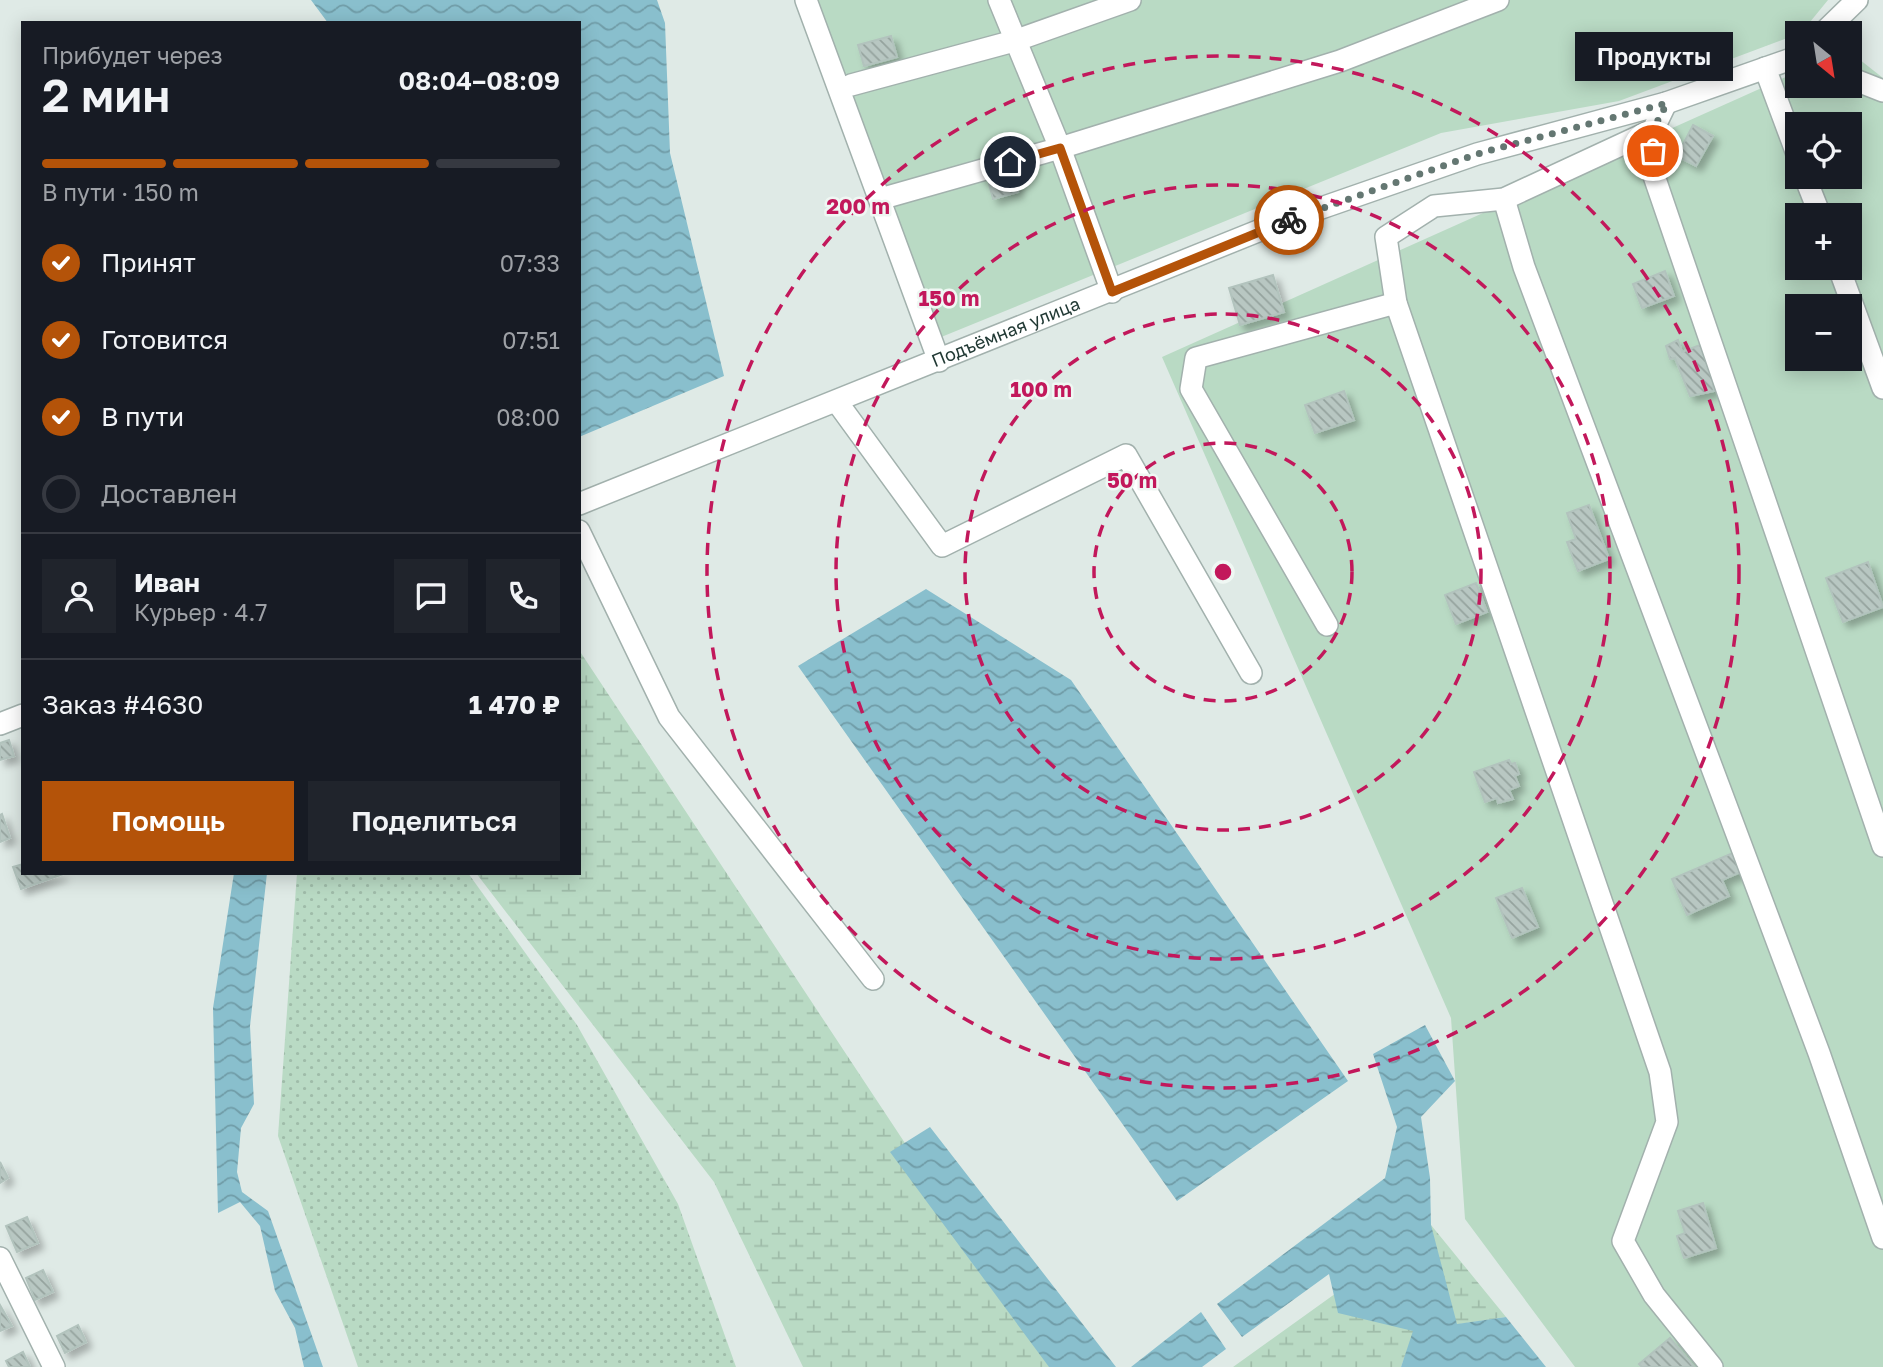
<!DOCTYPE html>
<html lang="ru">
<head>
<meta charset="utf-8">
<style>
	body { margin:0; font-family:"Golos Text",sans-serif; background:#20242c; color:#f1f3f6; height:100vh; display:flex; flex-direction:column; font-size:26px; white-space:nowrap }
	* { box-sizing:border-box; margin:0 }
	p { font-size:23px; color:#9ea1a6 }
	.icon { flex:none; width:38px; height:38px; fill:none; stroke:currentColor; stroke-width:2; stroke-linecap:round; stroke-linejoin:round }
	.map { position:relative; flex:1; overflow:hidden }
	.drawer { position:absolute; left:21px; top:21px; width:560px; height:854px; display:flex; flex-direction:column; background:#171b24; border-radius:0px; box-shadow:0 4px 18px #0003 }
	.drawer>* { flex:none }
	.needle { width:46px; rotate:150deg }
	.controls { position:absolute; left:1785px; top:21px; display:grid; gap:14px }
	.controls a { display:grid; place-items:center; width:77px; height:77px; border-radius:0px; background:#171b24; box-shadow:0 4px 18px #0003; font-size:35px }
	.pin { position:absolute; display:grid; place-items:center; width:60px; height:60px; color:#fff; margin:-30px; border:4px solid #fff; border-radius:50%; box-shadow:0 2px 7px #0007 }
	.courier { position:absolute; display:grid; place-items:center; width:70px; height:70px; margin:-35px; border:5px solid #b45309; border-radius:50%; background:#fff; color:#222; box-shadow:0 2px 9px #0007 }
	.bubble { position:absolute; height:49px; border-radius:0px; background:#171b24; box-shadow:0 4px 18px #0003; font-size:23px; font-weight:600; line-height:49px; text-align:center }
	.headline em { font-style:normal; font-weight:600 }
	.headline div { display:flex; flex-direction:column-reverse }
	.headline { display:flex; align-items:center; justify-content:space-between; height:119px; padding:0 21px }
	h1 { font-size:46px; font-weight:600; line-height:52px }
	.bar { display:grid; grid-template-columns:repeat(4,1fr); gap:10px 7px; align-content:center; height:84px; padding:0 21px }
	.bar i { height:9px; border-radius:5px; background:#363941 }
	.bar .active { background:#b45309 }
	.bar p { grid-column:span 4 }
	.line { display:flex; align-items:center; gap:18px; padding:0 21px; border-top:2px solid #363941 }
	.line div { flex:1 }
	.round { display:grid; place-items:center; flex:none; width:74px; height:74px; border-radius:0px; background:#20242c }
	ol { padding:0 21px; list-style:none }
	li { display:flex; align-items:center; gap:21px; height:77px }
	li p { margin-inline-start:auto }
	li .icon { padding:7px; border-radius:50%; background:#b45309; color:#fff; stroke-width:4 }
	li:last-child { color:#9ea1a6 }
	li i { width:38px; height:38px; border:4px solid #363941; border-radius:50% }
	.cta { display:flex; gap:14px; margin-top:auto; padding:14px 21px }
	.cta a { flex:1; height:80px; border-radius:0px; background:#b45309; color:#fff; font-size:28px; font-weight:600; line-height:80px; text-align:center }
	.cta a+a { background:#20242c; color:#f1f3f6 }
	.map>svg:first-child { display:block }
	.grass { fill:url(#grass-dots) }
	.wetland { fill:url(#wetland-marsh) }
	.garden { fill:#b9dac4; fill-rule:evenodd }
	.water { fill:url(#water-waves) }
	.building { fill:url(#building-back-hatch); stroke:#b2c3bd; stroke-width:2; filter:url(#shadow) }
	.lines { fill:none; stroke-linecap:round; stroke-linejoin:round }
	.minor-casing { stroke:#a2b1ad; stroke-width:24 }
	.minor { stroke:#fff; stroke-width:21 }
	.done { stroke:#647772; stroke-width:7; stroke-dasharray:0 12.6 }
	.route { stroke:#b45309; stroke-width:9 }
	.ring { fill:none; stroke:#c2185b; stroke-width:3.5; stroke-dasharray:12 9 }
	.labels { text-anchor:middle; stroke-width:5; stroke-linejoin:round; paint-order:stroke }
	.street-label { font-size:18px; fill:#213934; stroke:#eff7f3 }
	.centre { fill:#c2185b; stroke:#eff7f3; stroke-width:3.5 }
	.ring-label { font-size:21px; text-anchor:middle; font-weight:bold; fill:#c2185b; stroke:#eff7f3; stroke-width:5; stroke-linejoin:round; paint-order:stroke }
</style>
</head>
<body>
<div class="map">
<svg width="1883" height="1367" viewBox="0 0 1883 1367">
	<defs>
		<pattern id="grass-dots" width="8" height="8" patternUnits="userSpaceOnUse" patternTransform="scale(1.75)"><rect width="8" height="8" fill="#b9dac4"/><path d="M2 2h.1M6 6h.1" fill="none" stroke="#9fbca9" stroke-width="1.8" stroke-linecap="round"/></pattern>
		<pattern id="wetland-marsh" width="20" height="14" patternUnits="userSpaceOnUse" patternTransform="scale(1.75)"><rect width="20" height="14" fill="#b9dac4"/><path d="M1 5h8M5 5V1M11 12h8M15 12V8" fill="none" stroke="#9fbca9"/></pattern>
		<pattern id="water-waves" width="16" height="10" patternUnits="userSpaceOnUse" patternTransform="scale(1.75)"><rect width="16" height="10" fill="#89bfcd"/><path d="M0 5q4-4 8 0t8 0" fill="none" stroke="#709ca7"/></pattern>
		<pattern id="building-back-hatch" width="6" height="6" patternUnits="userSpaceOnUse" patternTransform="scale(1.75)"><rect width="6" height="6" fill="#b8c7c2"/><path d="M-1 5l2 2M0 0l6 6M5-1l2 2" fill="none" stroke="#95a39e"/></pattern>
		<filter id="shadow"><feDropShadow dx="5.5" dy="5.5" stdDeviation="3.5" flood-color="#0004"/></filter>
	</defs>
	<rect width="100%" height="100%" fill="#dfeae6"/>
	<!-- grass -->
	<path class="grass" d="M297,873H468L577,1025L678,1204L736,1367H358L278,1136Z"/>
	<!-- wetland -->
	<path class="wetland" d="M579,650L1053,1367H803L714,1182L476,873H579Z
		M1431,1225L1506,1317L1414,1331L1401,1367H1233Z"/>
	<!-- garden -->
	<path class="garden" d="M801,0H1828L1801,33L1619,101L1441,133L929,342Z
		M1850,52L1883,78V1367H1575L1465,1219L1451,1018L1162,357L1797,72V86H1850ZM1797,124H1850V177H1797ZM1797,215H1850V268H1797ZM1797,306H1850V359H1797Z"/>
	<!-- water -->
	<path class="water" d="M311,0H657L665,23L670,153L724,376L579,437V23H328Z
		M926,589L1071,680L1348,1081L1177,1201L798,666Z
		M234,873H267L250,1026L254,1104L241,1128L237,1172L242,1192L268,1211L323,1367H304L295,1328L275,1291L260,1226L240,1202L218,1213L213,1008Z
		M1425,1025L1455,1081L1421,1117L1430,1178L1431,1225L1457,1324L1506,1317L1546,1367H1401L1413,1331L1338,1313L1329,1274L1242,1337L1217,1304L1385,1178L1397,1127L1373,1054Z
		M930,1127L1116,1367H1049L890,1152Z
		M1201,1312L1226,1349L1202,1367H1131Z"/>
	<!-- building -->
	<path class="building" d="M891,36L897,57L864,66L858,45Z
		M1693,125L1713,136L1696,166L1677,156Z
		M1014,177L1018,192L993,199L989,184Z
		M1665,271L1674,296L1642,308L1633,284Z
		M1273,275L1284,312L1240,325L1229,288Z
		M1678,340L1682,352L1710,341L1721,382L1713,385L1714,391L1690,396L1675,358L1670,359L1666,346Z
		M1344,391L1354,420L1315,433L1305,405Z
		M1589,505L1609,559L1578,571L1567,542L1576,539L1567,513Z
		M1868,562L1883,607L1843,622L1826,578Z
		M1476,583L1487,612L1456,624L1445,595Z
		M9,740L14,756L0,760V743Z
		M1509,760L1511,764L1515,763L1519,774L1515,776L1519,786L1509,790L1513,799L1498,803L1497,798L1485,802L1474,772Z
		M2,814L10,838L0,842V815Z
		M1735,852L1743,871L1722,880L1729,896L1687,915L1672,879Z
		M23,864V873L63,874L21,889L13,867Z
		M1522,888L1538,927L1512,938L1496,898Z
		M0,1162L8,1178L0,1183Z
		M1703,1203L1716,1248L1684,1258L1677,1236L1685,1233L1678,1211Z
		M27,1217L38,1243L17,1252L6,1226Z
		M43,1270L53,1292L35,1300L26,1278Z
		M0,1305L12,1326L0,1331Z
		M78,1325L86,1342L65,1353L57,1336Z
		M1670,1338L1694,1367H1642L1639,1364Z
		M23,1352L30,1367H9L6,1361Z"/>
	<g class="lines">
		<!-- minor casing -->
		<g class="minor-casing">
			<g id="minor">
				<path d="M806,0L939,361"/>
				<path d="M999,0L1060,148L1112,292"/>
				<path d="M1823,33L1857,0"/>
				<path d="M1765,68L1797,154"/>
				<path d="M1850,78L1883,91"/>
				<path d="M851,85L1014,41L1130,0"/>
				<path d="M1666,103L1653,130L1504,199L1434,206L1386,237L1396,303L1660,1072L1667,1122L1623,1241L1654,1295L1712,1367"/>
				<path d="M1653,130V173L1883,846"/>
				<path d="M1805,177L1820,215"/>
				<path d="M887,197L1060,148L1340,61L1498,0"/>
				<path d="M1504,199L1524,267L1819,1053L1883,1238"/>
				<path d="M1839,268L1883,388"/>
				<path d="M837,402L942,546L1126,455L1251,673"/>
				<path id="s1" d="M579,504L1278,223L1477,154L1666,103L1797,57"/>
				<path d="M579,531L669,717L873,979"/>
				<path d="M1327,625L1191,389L1196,358L1396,303"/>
				<path d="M0,724L23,715"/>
				<path d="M0,1258L54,1367"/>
			</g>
		</g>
		<!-- minor -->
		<use href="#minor" class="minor"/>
	</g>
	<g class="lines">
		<!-- done -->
		<path class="done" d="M1289,220L1477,154L1667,103L1653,130V151"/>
		<!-- route -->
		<path class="route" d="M1010,162L1060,148L1112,292L1289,220"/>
	</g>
	<!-- distance rings -->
	<g class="ring">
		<circle cx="1223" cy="572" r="129"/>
		<circle cx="1223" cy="572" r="258"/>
		<circle cx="1223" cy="572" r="387"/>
		<circle cx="1223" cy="572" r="516"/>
	</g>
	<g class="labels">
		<!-- street labels -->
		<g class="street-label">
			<text dy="6" stroke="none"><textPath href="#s1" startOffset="460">Подъёмная улица</textPath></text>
		</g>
	</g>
	<circle cx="1223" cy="572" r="10" class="centre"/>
	<g class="ring-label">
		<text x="858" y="214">200 m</text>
		<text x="949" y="306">150 m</text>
		<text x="1041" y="397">100 m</text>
		<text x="1132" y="488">50 m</text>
	</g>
</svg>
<div class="controls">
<a><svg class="needle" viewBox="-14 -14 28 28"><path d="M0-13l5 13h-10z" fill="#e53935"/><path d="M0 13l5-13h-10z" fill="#9ea1a6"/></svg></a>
<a><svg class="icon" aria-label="locate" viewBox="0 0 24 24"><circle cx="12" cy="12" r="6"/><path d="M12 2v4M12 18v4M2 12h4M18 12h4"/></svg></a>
<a>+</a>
<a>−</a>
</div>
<div class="pin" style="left:1653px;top:151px;background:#ea580c"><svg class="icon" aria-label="bag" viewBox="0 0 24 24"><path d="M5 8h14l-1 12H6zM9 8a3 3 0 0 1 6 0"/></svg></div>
<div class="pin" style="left:1010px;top:162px;background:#1f2937"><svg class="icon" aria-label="home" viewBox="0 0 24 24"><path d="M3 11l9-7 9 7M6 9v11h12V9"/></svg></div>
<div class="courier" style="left:1289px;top:220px"><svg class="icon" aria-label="bike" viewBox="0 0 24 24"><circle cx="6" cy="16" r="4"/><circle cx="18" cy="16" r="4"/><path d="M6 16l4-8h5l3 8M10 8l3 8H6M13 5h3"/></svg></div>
<div class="bubble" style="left:1575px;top:32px;width:158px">Продукты</div>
<section class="drawer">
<div class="headline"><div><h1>2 мин</h1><p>Прибудет через</p></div><em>08:04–08:09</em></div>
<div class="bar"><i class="active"></i><i class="active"></i><i class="active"></i><i></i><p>В пути · 150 m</p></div>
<ol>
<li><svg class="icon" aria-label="check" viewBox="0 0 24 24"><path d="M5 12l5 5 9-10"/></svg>Принят<p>07:33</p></li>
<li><svg class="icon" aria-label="check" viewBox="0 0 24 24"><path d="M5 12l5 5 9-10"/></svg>Готовится<p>07:51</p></li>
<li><svg class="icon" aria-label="check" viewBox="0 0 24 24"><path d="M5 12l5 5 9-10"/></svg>В пути<p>08:00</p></li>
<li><i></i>Доставлен</li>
</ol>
<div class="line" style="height:126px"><a class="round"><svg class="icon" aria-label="person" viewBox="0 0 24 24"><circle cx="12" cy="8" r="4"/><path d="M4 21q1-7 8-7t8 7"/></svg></a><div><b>Иван</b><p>Курьер · 4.7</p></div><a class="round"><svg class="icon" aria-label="chat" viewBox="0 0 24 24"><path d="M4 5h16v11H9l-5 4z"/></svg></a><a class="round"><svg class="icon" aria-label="phone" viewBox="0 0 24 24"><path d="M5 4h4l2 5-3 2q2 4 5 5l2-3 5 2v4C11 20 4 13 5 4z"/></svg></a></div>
<div class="line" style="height:91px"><div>Заказ #4630</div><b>1 470 ₽</b></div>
<div class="cta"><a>Помощь</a><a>Поделиться</a></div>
</section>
</div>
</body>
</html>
